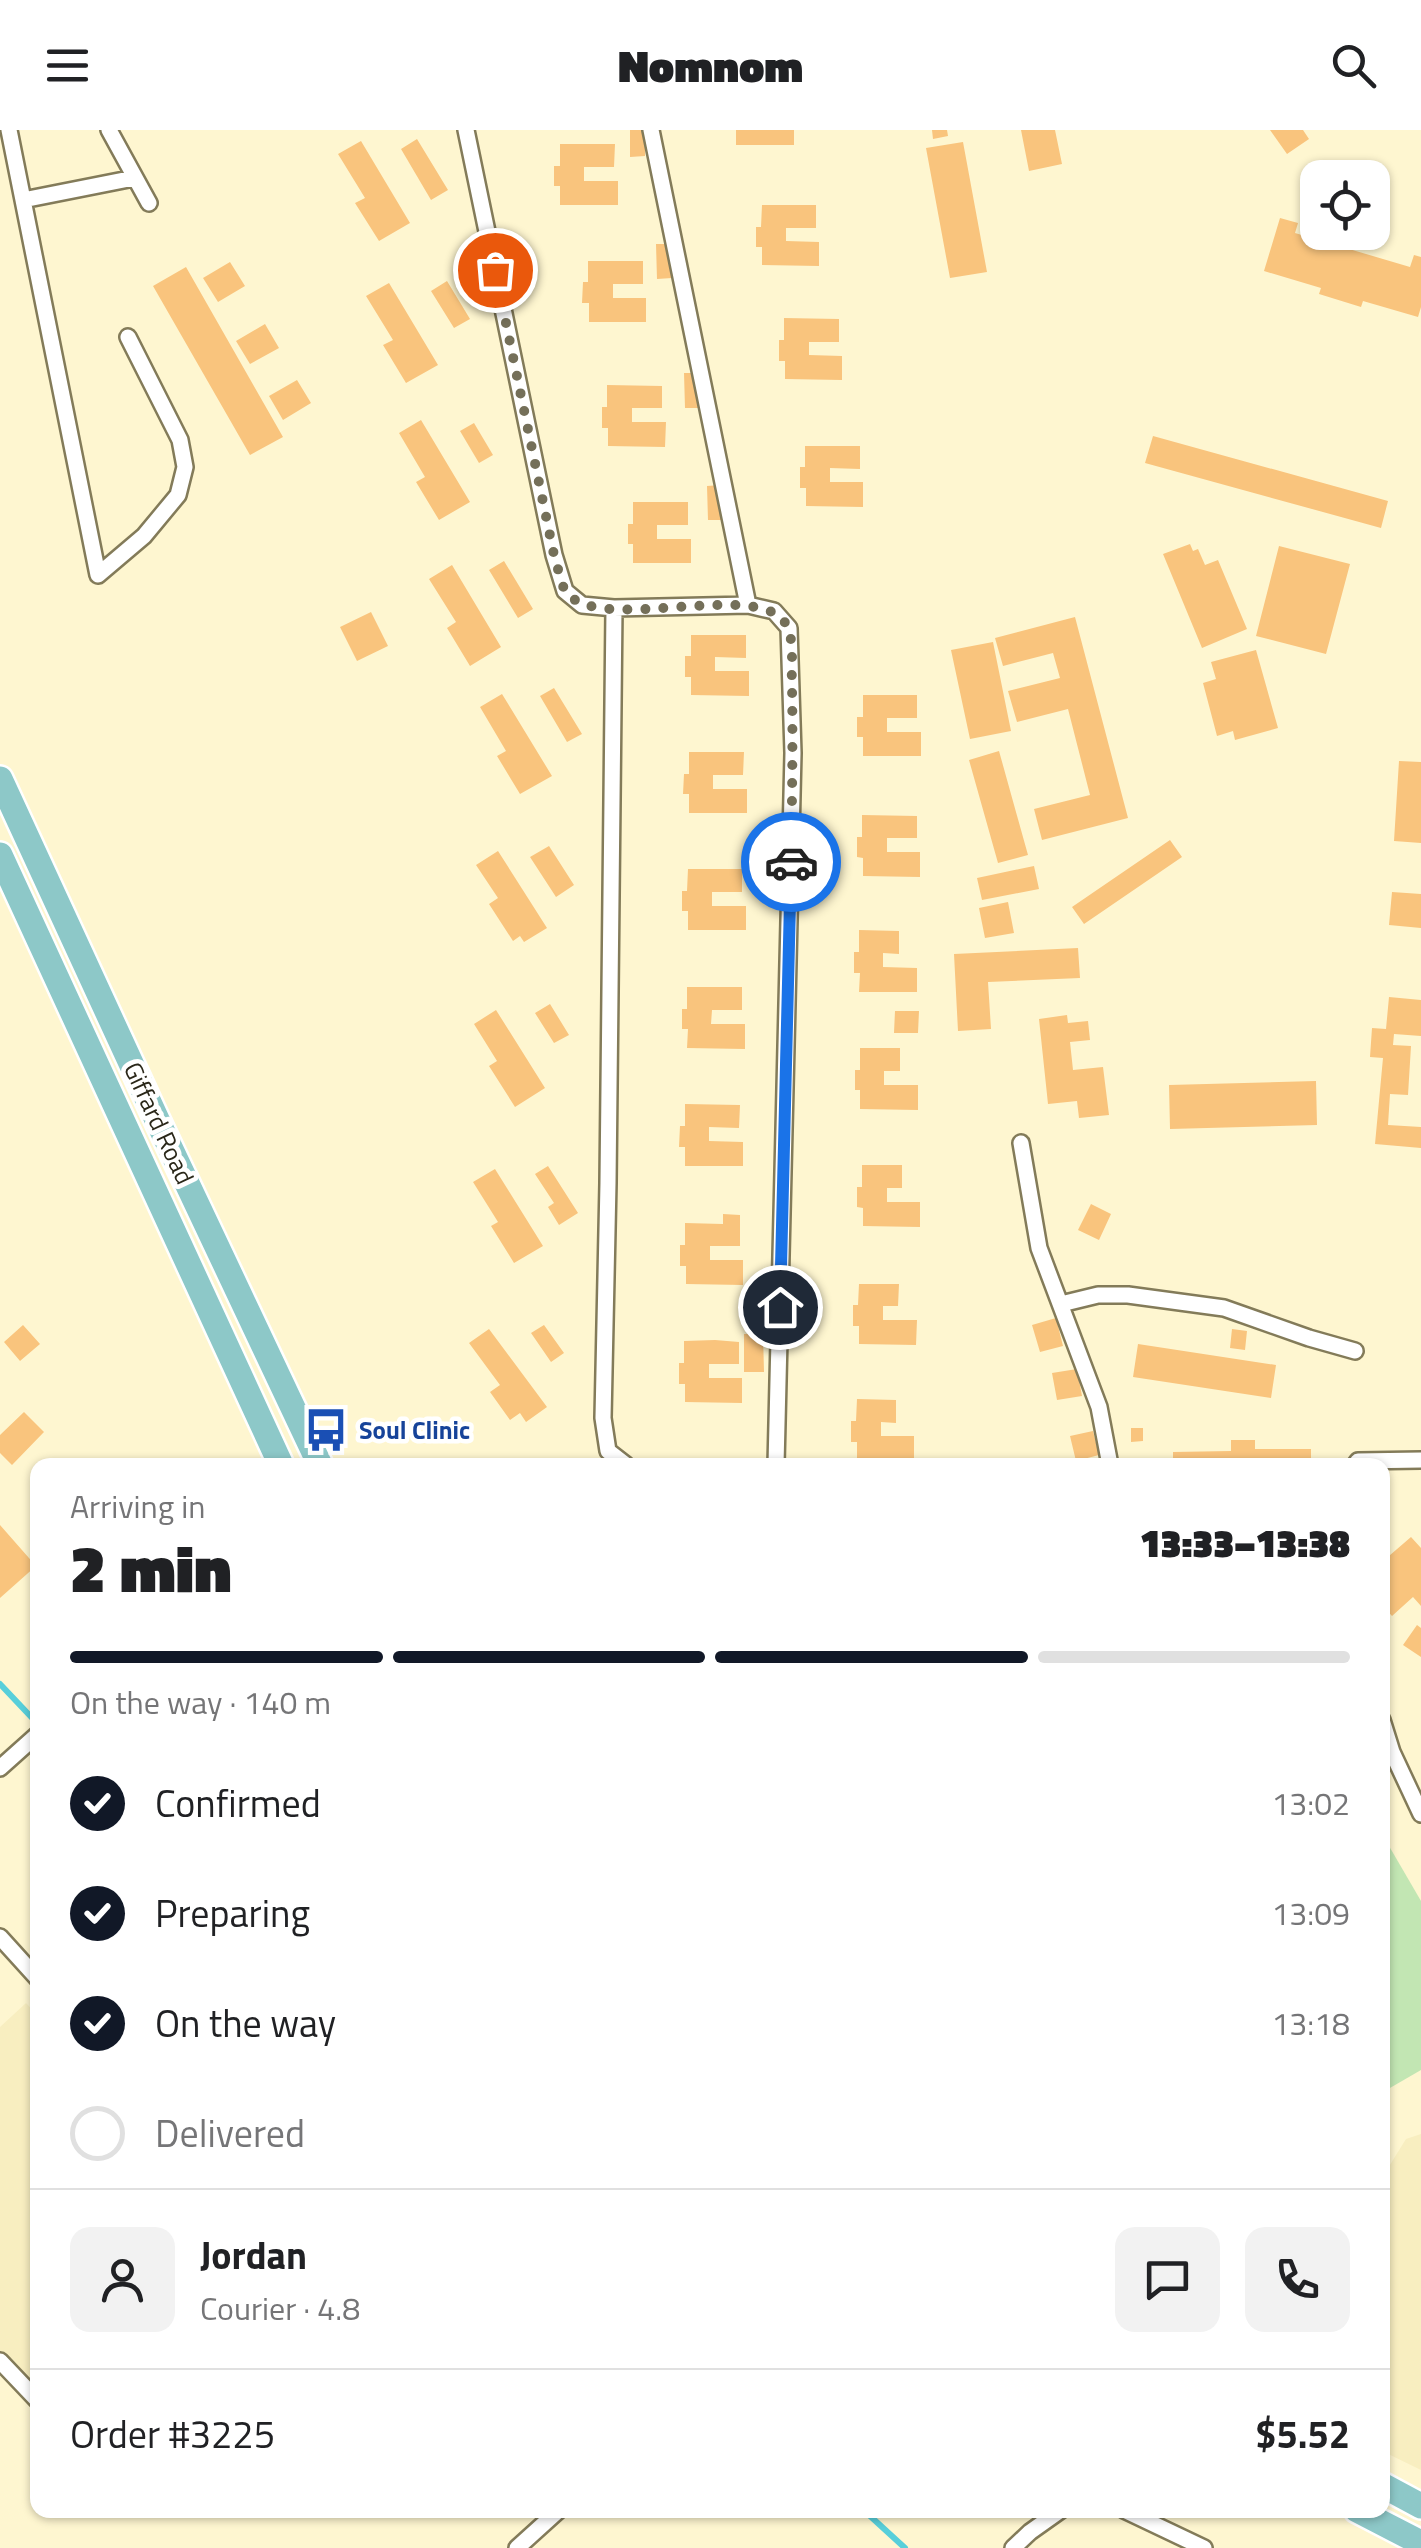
<!DOCTYPE html>
<html lang="en">
<head>
<meta charset="utf-8">
<style>
	body { margin:0; font-family:"Titillium Web",sans-serif; background:#f2f2f2; color:#202124; height:100vh; display:flex; flex-direction:column; font-size:38px; white-space:nowrap }
	* { box-sizing:border-box; margin:0 }
	p { font-size:32px; color:#757577 }
	.icon { flex:none; width:55px; height:55px; fill:none; stroke:currentColor; stroke-width:2; stroke-linecap:round; stroke-linejoin:round }
	.map { position:relative; flex:1; overflow:hidden }
	.panel { position:absolute; left:30px; top:1328px; width:1360px; height:1060px; display:flex; flex-direction:column; background:#fff; border-radius:20px; box-shadow:0 2px 8px #0004 }
	.panel>* { flex:none }
	.fabs { position:absolute; left:1300px; top:30px; display:grid; gap:20px }
	.fabs a { display:grid; place-items:center; width:90px; height:90px; border-radius:20px; background:#fff; box-shadow:0 2px 8px #0004; font-size:50px }
	.pin { position:absolute; display:grid; place-items:center; width:85px; height:85px; color:#fff; margin:-42px; border:5px solid #fff; border-radius:50%; box-shadow:0 2px 10px #0007 }
	.courier { position:absolute; display:grid; place-items:center; width:100px; height:100px; margin:-50px; border:8px solid #1a73e8; border-radius:50%; background:#fff; color:#222; box-shadow:0 2px 12px #0007 }
	.overview em { font-style:normal; font-weight:800 }
	.overview div { display:flex; flex-direction:column-reverse }
	.overview { display:flex; align-items:center; justify-content:space-between; height:170px; padding:0 40px }
	h1 { font-size:65px; font-weight:800; line-height:75px }
	.bar { display:grid; grid-template-columns:repeat(4,1fr); gap:15px 10px; align-content:center; height:120px; padding:0 40px }
	.bar i { height:12px; border-radius:8px; background:#e0e0e0 }
	.bar .selected { background:#111827 }
	.bar p { grid-column:span 4 }
	.line { display:flex; align-items:center; gap:25px; padding:0 40px; border-top:2px solid #e0e0e0 }
	.line div { flex:1 }
	.round { display:grid; place-items:center; flex:none; width:105px; height:105px; border-radius:20px; background:#f2f2f2 }
	ol { padding:0 40px; list-style:none }
	li { display:flex; align-items:center; gap:30px; height:110px }
	li p { margin-inline-start:auto }
	li .icon { padding:10px; border-radius:50%; background:#111827; color:#fff; stroke-width:4 }
	li:last-child { color:#757577 }
	li i { width:55px; height:55px; border:5px solid #e0e0e0; border-radius:50% }
	header { display:flex; justify-content:space-between; align-items:center; height:130px; padding:0 40px; background:#fff; font-size:45px; font-weight:800 }
	.map>svg:first-child { display:block }
	.built { fill:#f8eec0 }
	.green { fill:#c2e6b3 }
	.lines { fill:none; stroke-linecap:round; stroke-linejoin:round }
	.stream { stroke:#58cfda; stroke-width:6 }
	.building { fill:#f9c47d }
	.minor-casing { stroke:#837b59; stroke-width:20 }
	.primary-casing { stroke:#fff; stroke-width:30 }
	.minor { stroke:#fff; stroke-width:15 }
	.primary { stroke:#8dc8c8; stroke-width:25 }
	.done { stroke:#746f59; stroke-width:10; stroke-dasharray:0 18 }
	.route { stroke:#1a73e8; stroke-width:12 }
	.labels { text-anchor:middle; stroke-width:9; stroke-linejoin:round; paint-order:stroke }
	.street-label { font-size:25px; fill:#2a2719; stroke:#fff }
	.transit-label { font-size:25px; font-weight:bold; fill:#164399; stroke:#fff; text-anchor:start }
</style>
</head>
<body>
<header><svg class="icon" aria-label="menu" viewBox="0 0 24 24"><path d="M4 6h16M4 12h16M4 18h16"/></svg>Nomnom<svg class="icon" aria-label="search" viewBox="0 0 24 24"><circle cx="10" cy="10" r="6"/><path d="M15 15l6 6"/></svg></header>
<div class="map">
<svg width="1421" height="2418" viewBox="0 0 1421 2418">
	<rect width="100%" height="100%" fill="#fef6d0"/>
	<!-- built -->
	<path class="built" d="M26,1873L38,1886L37,2260L0,2221V1897Z
		M1421,2004V2340L1382,2321L1383,2046L1406,2009Z"/>
	<!-- green -->
	<path class="green" d="M1382,1704L1421,1771V1940L1383,1962Z"/>
	<g class="lines">
		<!-- stream -->
		<path class="stream" d="M0,1554L35,1591
			M859,2380L869,2385L905,2418"/>
	</g>
	<!-- building -->
	<path class="building" d="M630,0H645V26L630,27Z
		M736,0H794V15H736Z
		M932,0H947L948,6L933,9Z
		M1021,0H1055L1062,34L1029,41Z
		M1270,0H1303L1309,9L1287,24Z
		M417,9L448,60L431,70L401,19Z
		M361,11L410,93L379,111L355,73L365,68L338,24Z
		M963,12L987,142L950,148L926,18Z
		M560,14H615L614,37H584V51H618V75H560V56H554V36H560Z
		M762,75H816V98H786V111L819,112V136L762,135V117H756V97H761Z
		M1280,88L1298,93L1295,103L1410,137L1414,125L1421,127V177L1418,187L1363,171L1361,177L1319,164L1321,158L1264,141Z
		M656,114H671L672,148L657,149Z
		M588,131H643V154H613V168H646V192H589V173H582L583,152H588Z
		M230,132L245,156L218,172L203,148Z
		M186,137L283,307L250,325L153,156Z
		M447,151L470,189L454,198L431,161Z
		M389,153L438,235L406,253L383,215L393,210L366,166Z
		M784,188L839,189V212H809V225L842,226V250L785,249V231H779V210H784Z
		M265,194L279,218L250,234L236,211Z
		M684,243H699L700,278H685Z
		M297,250L311,273L283,290L269,266Z
		M607,255L662,256V278H632V292H666L665,317L608,316V298H602V277H607Z
		M421,290L470,372L439,390L416,352L425,347L399,303Z
		M474,293L493,325L479,333L460,301Z
		M1153,306L1388,371L1381,398L1145,333Z
		M805,316H860V339L830,338V352H863V377L806,376V358H800V337H805Z
		M722,355L723,390H708L707,356Z
		M633,372H688V395H657V409H691V433H633V414H628V394H633Z
		M1190,414L1193,421L1198,419L1205,435L1218,430L1247,499L1202,518L1163,424Z
		M1279,416L1350,434L1326,524L1256,506Z
		M504,431L533,479L518,488L489,440Z
		M452,435L501,517L470,536L447,498L456,492L429,449Z
		M371,482L388,516L357,531L340,497Z
		M1075,487L1128,688L1042,710L1034,679L1090,665L1068,579L1017,592L1008,561L1060,548L1053,523L1003,536L995,508Z
		M691,505H746V528L715,527V541H749V566L691,565V547H685V526H691Z
		M993,512L1011,601L970,609L951,520Z
		M1256,520L1278,598L1235,610L1233,601L1217,606L1203,553L1216,549L1211,532Z
		M554,558L582,604L567,612L540,566Z
		M502,564L552,646L520,664L497,626L506,621L480,577Z
		M863,565H917V588H887V602H921V626H863V607H857V587H863Z
		M999,621L1028,725L998,733L969,630Z
		M689,622H744L743,645H713V659H747V683H689V664H683L684,644H689Z
		M1399,631L1421,632V713L1394,711Z
		M862,685L917,686V708H887V722H920V747L863,746V728L857,727V707H862Z
		M1170,710L1182,727L1084,794L1072,777Z
		M549,716L574,755L556,767L530,727Z
		M498,721L547,798L524,812L520,806L513,811L489,774L498,768L476,735Z
		M1034,736L1039,759L982,770L977,748Z
		M688,739H742V762H712V776H746V800H688V781H682V761H687Z
		M1392,762L1421,764V798L1389,795Z
		M1008,772L1014,803L985,808L979,778Z
		M859,800L899,801V824L883,823V837L917,838V862H859L860,843H854V822H859Z
		M1078,818L1080,848L988,852L991,899L958,901L954,824Z
		M687,857H742V880H712L711,894H745V919L687,918L688,899H682V879H687Z
		M1389,867L1421,870V906L1394,904L1393,915L1411,916L1408,965L1390,964L1388,995L1421,997V1018L1375,1014L1383,928L1370,927L1372,898L1386,899Z
		M550,874L569,905L554,913L535,883Z
		M496,880L545,958L515,977L489,936L497,931L474,894Z
		M895,881H919L918,903H894Z
		M1067,885L1068,893L1088,891L1090,910L1070,912L1073,940L1103,937L1109,985L1079,988L1077,971L1048,974L1039,889Z
		M860,918H900V941H884V955H918V980L860,979V960H855V940H860Z
		M1316,951L1317,995L1170,999L1169,955Z
		M685,974L740,975L739,998L709,997V1011L743,1012V1036H685V1017H679L680,996H685Z
		M862,1035H902V1058H887V1072H920V1097L863,1096V1078L857,1077V1057H862Z
		M548,1036L578,1083L559,1095L548,1077L554,1073L535,1044Z
		M495,1039L543,1116L514,1133L491,1096L498,1092L473,1052Z
		M1091,1074L1111,1084L1099,1110L1078,1100Z
		M723,1084L740,1085V1116H710V1130H743V1155L686,1154V1136H680V1115H685V1093L723,1094Z
		M859,1154H899L898,1176H883V1190H917L916,1215L859,1214V1196H853V1175H858Z
		M764,1183V1190L750,1192L749,1184Z
		M1056,1188L1063,1216L1040,1222L1032,1195Z
		M23,1195L40,1214L20,1231L4,1212Z
		M544,1195L564,1223L551,1232L531,1203Z
		M489,1199L547,1277L526,1292L520,1283L510,1290L490,1262L500,1255L469,1213Z
		M1232,1199L1247,1201L1245,1220L1230,1218Z
		M744,1204H763L764,1242H744Z
		M715,1210L739,1212V1234H709V1248H742V1273L685,1272V1254H679V1233H684V1211Z
		M1138,1214L1276,1235L1271,1268L1133,1247Z
		M1077,1239L1082,1266L1057,1270L1052,1243Z
		M857,1269L896,1270V1293L881,1292V1306H914V1331L857,1330V1312H851V1291H856Z
		M24,1282L44,1302L12,1335L0,1323V1305Z
		M1131,1298H1143V1311L1131,1312Z
		M1093,1301L1099,1325L1076,1331L1070,1306Z
		M1231,1310H1255V1319H1311V1335H1173V1322L1231,1321Z
		M0,1395L36,1436L0,1468Z
		M1411,1407L1421,1418V1476L1413,1467L1392,1486L1382,1475V1432Z
		M1417,1495L1421,1498V1527L1403,1515Z"/>
	<g class="lines">
		<!-- minor casing -->
		<g class="minor-casing">
			<path id="minor" d="M9,0L98,445L144,406L178,365L185,337L180,310L128,207
				M109,0L149,73
				M466,0L554,425L565,461L582,475L614,478L748,475L774,481L789,498L793,623L776,1335
				M651,0L748,475
				M23,70L134,48
				M614,478L608,1053L603,1288L608,1321L626,1335
				M1021,1013L1039,1118L1099,1277L1110,1335
				M1061,1174L1098,1165H1128L1224,1178L1309,1208L1355,1221
				M1355,1335L1358,1331L1421,1330
				M1382,1590L1392,1622L1421,1684
				M0,1638L38,1604
				M0,1807L38,1849
				M0,2231L38,2271
				M1124,2380L1204,2418
				M517,2418L559,2380
				M1013,2418L1030,2402L1061,2380"/>
		</g>
		<!-- primary casing -->
		<g class="primary-casing">
			<path id="primary" d="M0,649L159,994L320,1335
				M0,725L281,1335
				M1382,2355L1421,2376
				M1357,2380L1421,2413"/>
		</g>
		<!-- minor -->
		<use href="#minor" class="minor"/>
		<!-- primary -->
		<use href="#primary" class="primary"/>
	</g>
	<g class="lines">
		<!-- done -->
		<path class="done" d="M495,140L554,425C558,436 560,453 566,462C601,508 772,442 789,501C794,517 791,538 792,555C793,614 792,673 791,732"/>
		<!-- route -->
		<path class="route" d="M780,1177L791,732"/>
	</g>
	<!-- icons -->
	<defs>
		<g id="bus-bare" transform="scale(3.45)"><path d="M-5-6H5V4H4V6H2V4H-2V6H-4V4H-5ZM-3.5-4V0h7V-4ZM-3.5 1.2v1.5H-2V1.2ZM2 1.2v1.5H3.5V1.2Z" fill="#1a4fb4" stroke="#fff" stroke-width="2.5" paint-order="stroke"/></g>
	</defs>
	<g fill-rule="evenodd">
		<use href="#bus-bare" x="326" y="1300"/>
	</g>
	<g class="labels">
		<!-- street labels -->
		<g class="street-label">
			<text transform="translate(159 993) rotate(65)" y="9">Giffard Road</text>
		</g>
		<!-- transit labels -->
		<g class="transit-label">
			<text x="359" y="1309">Soul Clinic</text>
		</g>
	</g>
</svg>
<div class="fabs">
<a><svg class="icon" aria-label="locate" viewBox="0 0 24 24"><circle cx="12" cy="12" r="6"/><path d="M12 2v4M12 18v4M2 12h4M18 12h4"/></svg></a>
</div>
<div class="pin" style="left:495px;top:140px;background:#ea580c"><svg class="icon" aria-label="bag" viewBox="0 0 24 24"><path d="M5 8h14l-1 12H6zM9 8a3 3 0 0 1 6 0"/></svg></div>
<div class="pin" style="left:780px;top:1177px;background:#1f2937"><svg class="icon" aria-label="home" viewBox="0 0 24 24"><path d="M3 11l9-7 9 7M6 9v11h12V9"/></svg></div>
<div class="courier" style="left:791px;top:732px"><svg class="icon" aria-label="car" viewBox="0 0 24 24"><path d="M5 17H2v-5l4-1 3-4h7l3 4 3 1v5h-3M9 17h6M6 11h13"/><circle cx="7" cy="17" r="2"/><circle cx="17" cy="17" r="2"/></svg></div>
<section class="panel">
<div class="overview"><div><h1>2 min</h1><p>Arriving in</p></div><em>13:33–13:38</em></div>
<div class="bar"><i class="selected"></i><i class="selected"></i><i class="selected"></i><i></i><p>On the way · 140 m</p></div>
<ol>
<li><svg class="icon" aria-label="check" viewBox="0 0 24 24"><path d="M5 12l5 5 9-10"/></svg>Confirmed<p>13:02</p></li>
<li><svg class="icon" aria-label="check" viewBox="0 0 24 24"><path d="M5 12l5 5 9-10"/></svg>Preparing<p>13:09</p></li>
<li><svg class="icon" aria-label="check" viewBox="0 0 24 24"><path d="M5 12l5 5 9-10"/></svg>On the way<p>13:18</p></li>
<li><i></i>Delivered</li>
</ol>
<div class="line" style="height:180px"><a class="round"><svg class="icon" aria-label="person" viewBox="0 0 24 24"><circle cx="12" cy="8" r="4"/><path d="M4 21q1-7 8-7t8 7"/></svg></a><div><b>Jordan</b><p>Courier · 4.8</p></div><a class="round"><svg class="icon" aria-label="chat" viewBox="0 0 24 24"><path d="M4 5h16v11H9l-5 4z"/></svg></a><a class="round"><svg class="icon" aria-label="phone" viewBox="0 0 24 24"><path d="M5 4h4l2 5-3 2q2 4 5 5l2-3 5 2v4C11 20 4 13 5 4z"/></svg></a></div>
<div class="line" style="height:130px"><div>Order #3225</div><b>$5.52</b></div>
</section>
</div>
</body>
</html>
